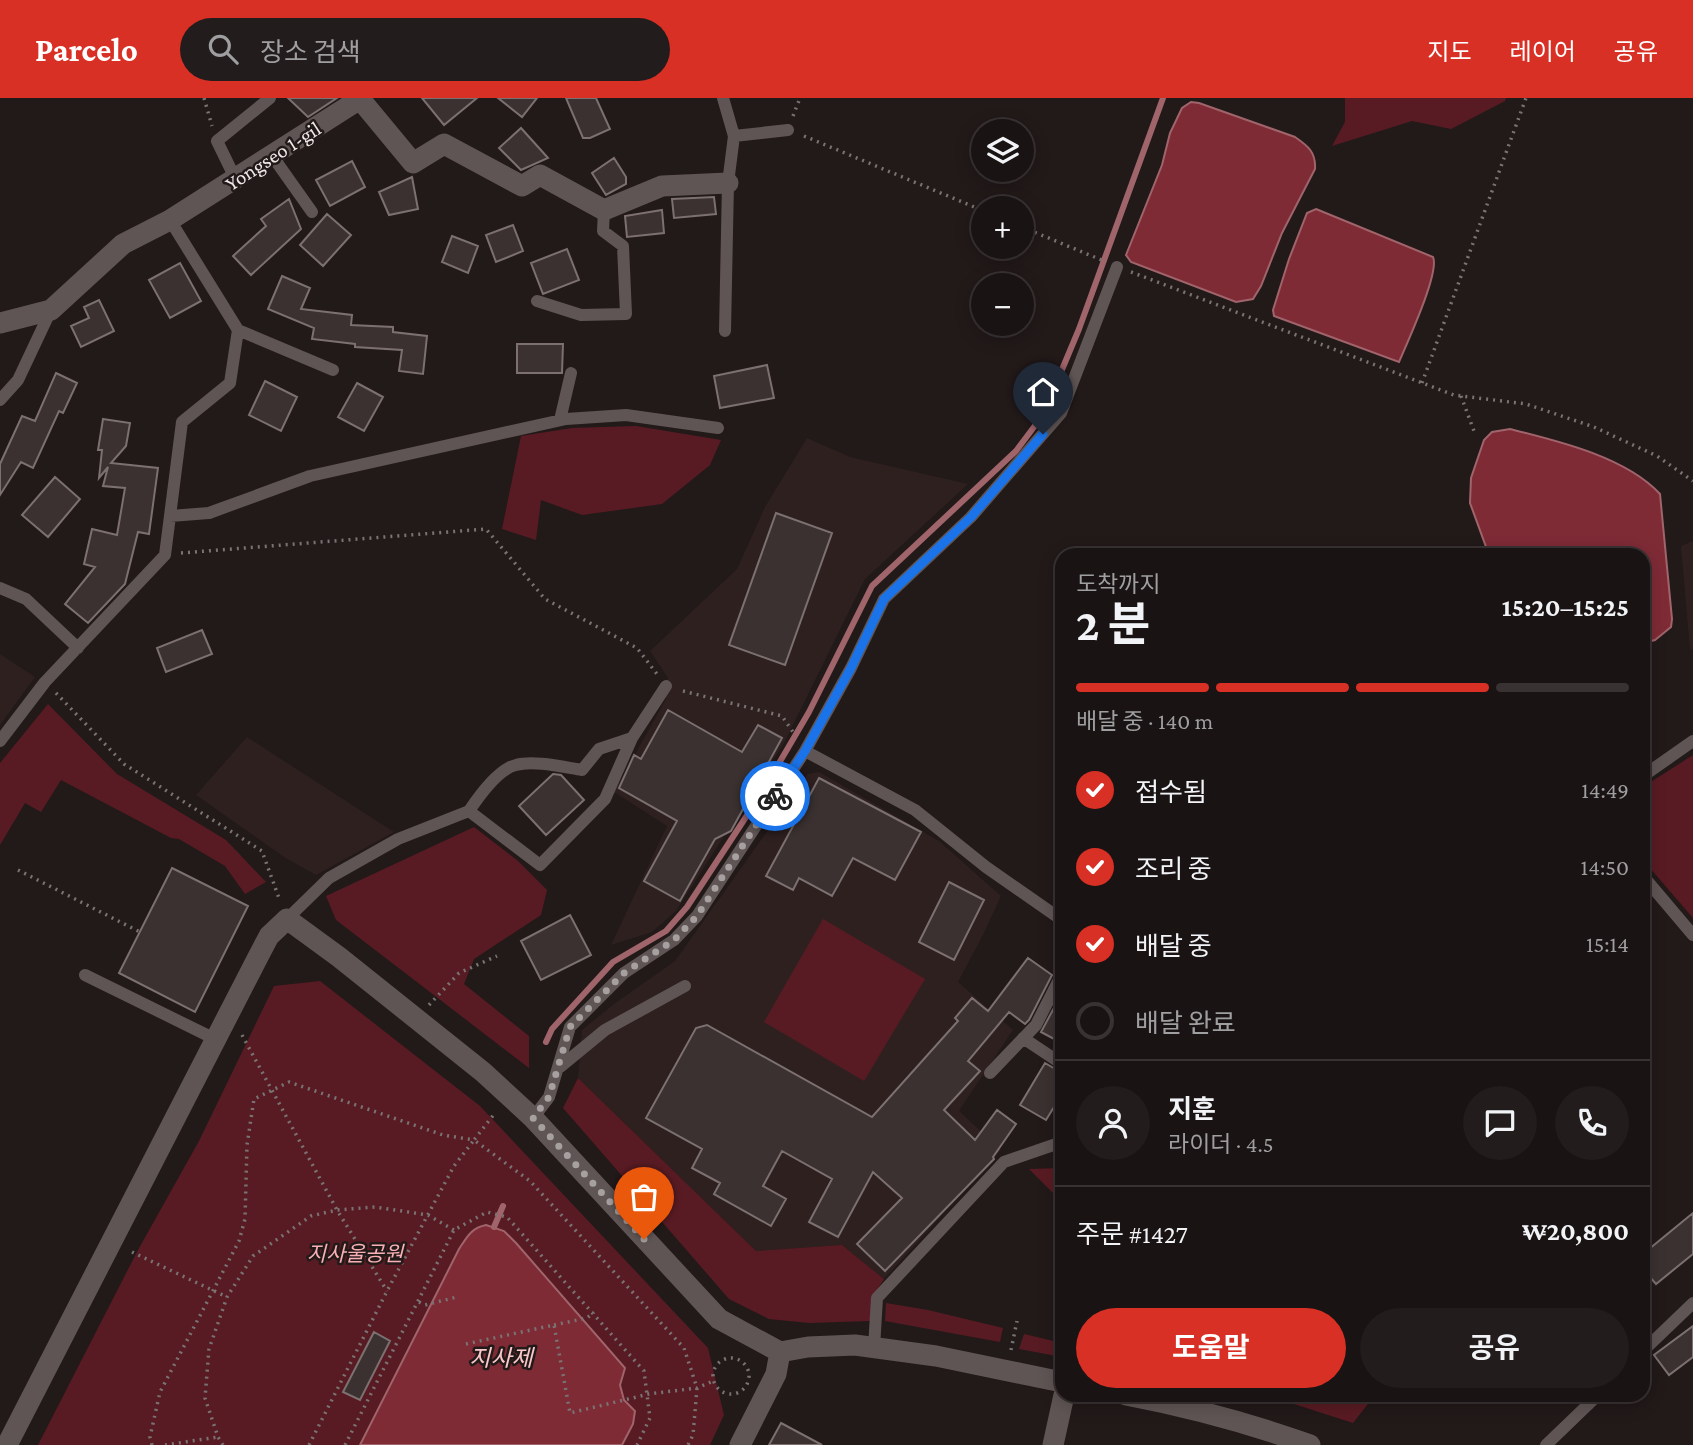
<!DOCTYPE html>
<html lang="ko">
<head>
<meta charset="utf-8">
<style>
	body { margin:0; font-family:"Crimson Pro","Noto Sans KR",serif; background:#231c1c; color:#f1f3f6; height:100vh; display:flex; flex-direction:column; font-size:26px; white-space:nowrap }
	* { box-sizing:border-box; margin:0 }
	p { font-size:23px; color:#9f9ea0 }
	.icon { flex:none; width:38px; height:38px; fill:none; stroke:currentColor; stroke-width:2; stroke-linecap:round; stroke-linejoin:round }
	.map { position:relative; flex:1; overflow:hidden }
	.panel { position:absolute; left:1055px; top:450px; width:595px; height:854px; display:flex; flex-direction:column; background:#1a1313; border-radius:21px; box-shadow:0 4px 18px #0003,0 0 0 2px #383233 }
	.panel>* { flex:none }
	.buttons { position:absolute; left:971px; top:21px; display:grid; gap:14px }
	.buttons a { display:grid; place-items:center; width:63px; height:63px; border-radius:50%; background:#1a1313; box-shadow:0 4px 18px #0003,0 0 0 2px #383233; font-size:35px }
	.pin { position:absolute; display:grid; place-items:center; width:60px; height:60px; color:#fff; margin:-72px -30px; border-radius:50% 50% 50% 0; rotate:-45deg; box-shadow:0 0 7px #0007 }
	.pin .icon { rotate:45deg }
	.courier { position:absolute; display:grid; place-items:center; width:70px; height:70px; margin:-35px; border:5px solid #1a73e8; border-radius:50%; background:#fff; color:#222; box-shadow:0 2px 9px #0007 }
	.summary em { font-style:normal; font-weight:700 }
	.summary div { display:flex; flex-direction:column-reverse }
	.summary { display:flex; align-items:center; justify-content:space-between; height:119px; padding:0 21px }
	h1 { font-size:46px; font-weight:700; line-height:52px }
	.bar { display:grid; grid-template-columns:repeat(4,1fr); gap:10px 7px; align-content:center; height:84px; padding:0 21px }
	.bar i { height:9px; border-radius:5px; background:#383233 }
	.bar .on { background:#d93025 }
	.bar p { grid-column:span 4 }
	.line { display:flex; align-items:center; gap:18px; padding:0 21px; border-top:2px solid #383233 }
	.line div { flex:1 }
	.round { display:grid; place-items:center; flex:none; width:74px; height:74px; border-radius:37px; background:#231c1c }
	ol { padding:0 21px; list-style:none }
	li { display:flex; align-items:center; gap:21px; height:77px }
	li p { margin-inline-start:auto }
	li .icon { padding:7px; border-radius:50%; background:#d93025; color:#fff; stroke-width:4 }
	li:last-child { color:#9f9ea0 }
	li i { width:38px; height:38px; border:4px solid #383233; border-radius:50% }
	.button { display:flex; gap:14px; margin-top:auto; padding:14px 21px }
	.button a { flex:1; height:80px; border-radius:42px; background:#d93025; color:#fff; font-size:28px; font-weight:700; line-height:80px; text-align:center }
	.button a+a { background:#231c1c; color:#f1f3f6 }
	header { display:flex; align-items:center; gap:42px; box-sizing:border-box; height:98px; padding:0 35px; background:#d93025; color:#fff }
	header strong { font-size:33px }
	nav { display:flex; gap:38px; margin-inline-start:auto; font-size:24px }
	.search { width:490px; height:63px; background:#231c1c; display:flex; align-items:center; gap:18px; box-sizing:border-box; padding:0 24px; border-radius:38px; color:#9f9ea0; font-size:26px }
	.map>svg:first-child { display:block }
	.built { fill:#2f2020 }
	.green { fill:#591b23 }
	.water { fill:#7e2b36; stroke:#a0646b; stroke-width:2 }
	.lines { fill:none; stroke-linecap:round; stroke-linejoin:round }
	.stream { stroke:#a0646b; stroke-width:6 }
	.building { fill:#3b3131; stroke:#7c7070; stroke-width:2 }
	.path { stroke:#7a7373; stroke-width:3.5; stroke-dasharray:2 5; stroke-linecap:butt }
	.lane { stroke:#605555; stroke-width:12 }
	.street { stroke:#605555; stroke-width:21 }
	.done { stroke:#a7a0a0; stroke-width:7; stroke-dasharray:0 12.6 }
	.route { stroke:#1a73e8; stroke-width:9 }
	.labels { text-anchor:middle; stroke-width:5; stroke-linejoin:round; paint-order:stroke }
	.street-label { font-size:21px; fill:#eee8e8; stroke:#221919 }
	.park-label { font-size:21px; font-style:italic; fill:#f9afb3; stroke:#221919 }
	.water-label { font-size:23px; font-style:italic; fill:#fcc9cb; stroke:#221919 }
</style>
</head>
<body>
<header>
<strong>Parcelo</strong>
<div class="search"><svg class="icon" aria-label="search" viewBox="0 0 24 24"><circle cx="10" cy="10" r="6"/><path d="M15 15l6 6"/></svg>장소 검색</div>
<nav><a>지도</a><a>레이어</a><a>공유</a></nav>
</header>
<div class="map">
<svg width="1693" height="1347" viewBox="0 0 1693 1347">
	<rect width="100%" height="100%" fill="#221919"/>
	<!-- built -->
	<path class="built" d="M807,340L850,359L968,386L865,481L784,645L676,813L652,834L611,847L667,728L614,694L666,601L668,580L650,553L737,471L765,409Z
		M1693,443V552L1690,551L1681,448Z
		M0,556L35,579L0,627Z
		M247,639L394,734L316,777L284,759L196,697Z
		M819,674L939,743L1001,798L983,837L958,884L1013,932L959,1013L1001,1052L884,1181L842,1147L756,1153L578,980L582,932L614,906L675,863L808,676Z"/>
	<!-- green -->
	<path class="green" d="M1345,0H1506L1505,3L1451,31L1412,23L1332,48L1345,24Z
		M636,328L721,342L710,367L662,406L582,417L541,402L536,442L502,431L521,338L572,330Z
		M48,606L117,676L226,742L266,784L245,796L225,768L179,741L171,740L61,682L41,714L25,705L0,747V665Z
		M1693,657V820L1643,762V689Z
		M474,729L518,763L547,792L541,817L474,861L464,886L529,938V970L336,822L326,798Z
		M823,821L925,881L864,983L764,924Z
		M320,883L480,1008L708,1250L724,1317L710,1347H38L138,1152L199,1043L274,888Z
		M578,980L756,1153L842,1147L884,1181L873,1198L870,1223L809,1225L769,1221L729,1201L563,1010Z
		M1062,1070V1104L1029,1071Z
		M886,1205L928,1212L1003,1230L1000,1244L885,1223Z
		M1024,1236L1062,1245V1259L1019,1251Z
		M1266,1297H1375L1353,1325Z"/>
	<!-- water -->
	<path class="water" d="M1191,4L1199,5L1295,39C1308,48 1316,54 1315,71L1282,135L1261,188L1253,201L1236,204L1131,164L1126,157L1162,67L1170,35L1182,10Z
		M1316,111L1433,159C1440,174 1407,245 1399,264L1274,218L1273,212L1289,161L1307,115Z
		M1510,331C1558,343 1626,359 1660,396L1672,521L1671,529L1655,542L1643,545V457H1489L1470,405L1471,380L1484,342L1492,334Z
		M486,1127L504,1133L516,1145L625,1270L620,1287L624,1302L635,1313L633,1326L622,1347H360L459,1151C467,1139 471,1130 486,1127Z"/>
	<g class="lines">
		<!-- stream -->
		<path class="stream" d="M546,944L552,931L613,864L666,833L687,809L761,696L809,614L872,488L1016,353L1043,317L1079,231L1163,0
			M494,1129L503,1108"/>
	</g>
	<!-- building -->
	<path class="building" d="M288,0H337L308,19Z
		M422,0H477L444,27Z
		M498,0H537L522,19Z
		M566,0H596L610,31L590,40H583Z
		M521,30L548,60L521,72L499,50Z
		M614,60L626,79V86L606,97L592,75Z
		M352,63L365,89L330,108L316,82Z
		M412,79L418,111L389,117L379,94Z
		M714,99L716,116L674,120L672,101Z
		M289,101L301,131L251,177L233,158L266,128L261,121Z
		M662,112L664,135L627,139L625,118Z
		M327,116L351,137L323,168L300,147Z
		M513,127L523,153L496,164L486,137Z
		M452,138L478,148L468,175L442,164Z
		M567,151L579,182L543,196L531,165Z
		M180,165L201,203L170,220L149,182Z
		M282,178L310,190L301,211L352,217L351,227L393,229V234L427,238L423,276L399,273L402,252L355,249V246L312,241L314,230L268,211Z
		M99,202L114,233L81,249L71,228L89,220L84,209Z
		M517,246H563L562,275H517Z
		M767,267L774,300L720,310L714,278Z
		M56,275L77,285L63,315L59,313L33,370L21,364L0,397V366L22,318L35,323Z
		M265,283L297,299L281,333L249,317Z
		M357,285L383,299L364,333L338,319Z
		M103,321L130,325L126,348L111,365L158,370L149,436L138,434L125,486L88,525L65,506L95,469L84,466L92,431L117,437L125,390L103,388L108,369L99,380L102,352H98Z
		M55,379L80,401L48,439L22,417Z
		M776,415L832,435L785,567L729,547Z
		M202,532L212,556L166,574L157,550Z
		M668,612L742,654L758,627L782,640L731,733L715,741L680,803L644,783L677,723L619,690L634,657L641,661Z
		M553,676L561,677L584,702L546,737L519,708Z
		M819,680L921,734L895,782L853,760L832,798L799,780L793,792L766,778Z
		M172,770L248,808L195,914L119,875Z
		M949,784L984,802L954,862L919,844Z
		M570,817L591,857L541,882L521,843Z
		M1028,860L1052,877L1029,922L1025,926L1009,914L968,963L980,973L944,1012L975,1042L997,1012L1016,1026L993,1059L994,1061L885,1173L857,1146L902,1100L873,1074L838,1139L809,1124L832,1081L782,1053L763,1088L786,1101L771,1128L714,1096L720,1085L692,1070L702,1051L646,1020L696,930L707,927L872,1019L958,923L955,920L972,900L988,913Z
		M1062,895V956L1054,950L1058,943L1041,934Z
		M1045,965L1062,975V996L1046,1022L1020,1007Z
		M1693,1115V1156L1656,1186L1643,1171V1156Z
		M1693,1228V1259L1669,1277L1654,1257Z
		M374,1234L390,1243L360,1302L343,1294Z
		M781,1325L822,1347H769Z"/>
	<g class="lines">
		<!-- path -->
		<path class="path" d="M204,0L212,28
			M793,18L800,0
			M804,38L984,113
			M1022,129L1104,163
			M1131,174L1454,297L1526,306L1594,329L1657,358L1693,383
			M1422,285L1526,0
			M1461,298L1474,333
			M181,455L486,431L545,501L637,550L657,576
			M683,593L782,618L795,637
			M56,595L124,666L262,753L280,803
			M18,772L140,834
			M429,907L459,875L497,858
			M242,937L337,1112L387,1193
			M132,1154L227,1199
			M419,1204L425,1207L457,1199
			M554,1227L587,1220L594,1214
			M466,1246L554,1227L570,1315L649,1296L697,1290L713,1283
			M1011,1252L1017,1223
			M713 1278a18 18 0 1 1 36 0a18 18 0 1 1-36 0Z
			M152,1347L150,1339L160,1294L239,1143L245,1121L247,1047L254,1001L289,984L443,1037L474,1042L495,1015
			M165,1347L218,1339
			M223,1347L218,1339L205,1300L209,1251L227,1199L253,1158L311,1118L337,1112L375,1109L428,1117L454,1132
			M309,1347L387,1193L454,1068L474,1042L530,1083L684,1250L697,1290L693,1337L688,1347
			M345,1347L454,1132L487,1114L507,1119L644,1273L650,1320L637,1347"/>
		<!-- lane -->
		<path class="lane" d="M723,0L734,38L728,85L725,233
			M734,38L788,32
			M273,59L312,114
			M236,82L217,43L270,0
			M537,203L581,217L626,216L623,148L603,133L604,112
			M238,232L333,272
			M0,302L18,282L51,212
			M560,322L571,275
			M170,418L209,415L310,378L566,321L626,317L718,330
			M0,490L26,501L78,550
			M0,643L45,584L165,457L182,324L230,285L238,232L170,122
			M805,653L915,712L986,769L1062,822
			M1643,678L1693,643
			M469,713C479,698 498,671 516,667C533,662 563,669 582,672L599,651L632,640
			M1643,778L1693,837
			M287,821L329,780L398,741L469,713L540,767L605,701L632,640L666,588
			M85,877L217,942
			M1023,940L1062,966
			M560,969L605,932L685,888
			M990,975L1036,927L1062,876
			M533,1020L549,999L570,929L624,875L674,842L697,818L805,653L851,570L884,501L971,419L1061,315L1117,169
			M874,1250L877,1200L1004,1064L1062,1044
			M1643,1253L1693,1205
			M1193,1310L1200,1297
			M1546,1347L1598,1297"/>
		<!-- street -->
		<path class="street" d="M0,225L51,212L123,146L170,122L360,1L413,65L444,46L522,88L540,77L604,112L662,88L728,85
			M1126,1297C1189,1309 1249,1325 1310,1347
			M7,1347L258,859L269,838L287,821L339,859L483,974L533,1020L719,1221L780,1254L808,1249L855,1247L936,1258L1062,1284
			M740,1347L776,1276L780,1254
			M1053,1347L1064,1297"/>
	</g>
	<g class="lines">
		<!-- done -->
		<path class="done" d="M644,1141L533,1020L549,999L570,929L624,875L674,842L697,818L775,698"/>
		<!-- route -->
		<path class="route" d="M775,698L805,653L851,570L884,501L971,419L1043,336"/>
	</g>
	<g class="labels">
		<!-- street labels -->
		<g class="street-label">
			<text transform="translate(273 58) rotate(-33)" y="7">Yongseo 1-gil</text>
		</g>
		<!-- park labels -->
		<g class="park-label">
			<text x="355" y="1163">지사울공원</text>
		</g>
		<!-- water labels -->
		<g class="water-label">
			<text x="501" y="1268">지사제</text>
		</g>
	</g>
</svg>
<div class="buttons">
<a><svg class="icon" aria-label="layers" viewBox="0 0 24 24"><path d="M12 4l9 5-9 5-9-5zM3 14l9 5 9-5"/></svg></a>
<a>+</a>
<a>−</a>
</div>
<div class="pin" style="left:644px;top:1141px;background:#ea580c"><svg class="icon" aria-label="bag" viewBox="0 0 24 24"><path d="M5 8h14l-1 12H6zM9 8a3 3 0 0 1 6 0"/></svg></div>
<div class="pin" style="left:1043px;top:336px;background:#1f2937"><svg class="icon" aria-label="home" viewBox="0 0 24 24"><path d="M3 11l9-7 9 7M6 9v11h12V9"/></svg></div>
<div class="courier" style="left:775px;top:698px"><svg class="icon" aria-label="bike" viewBox="0 0 24 24"><circle cx="6" cy="16" r="4"/><circle cx="18" cy="16" r="4"/><path d="M6 16l4-8h5l3 8M10 8l3 8H6M13 5h3"/></svg></div>
<section class="panel">
<div class="summary"><div><h1>2 분</h1><p>도착까지</p></div><em>15:20–15:25</em></div>
<div class="bar"><i class="on"></i><i class="on"></i><i class="on"></i><i></i><p>배달 중 · 140 m</p></div>
<ol>
<li><svg class="icon" aria-label="check" viewBox="0 0 24 24"><path d="M5 12l5 5 9-10"/></svg>접수됨<p>14:49</p></li>
<li><svg class="icon" aria-label="check" viewBox="0 0 24 24"><path d="M5 12l5 5 9-10"/></svg>조리 중<p>14:50</p></li>
<li><svg class="icon" aria-label="check" viewBox="0 0 24 24"><path d="M5 12l5 5 9-10"/></svg>배달 중<p>15:14</p></li>
<li><i></i>배달 완료</li>
</ol>
<div class="line" style="height:126px"><a class="round"><svg class="icon" aria-label="person" viewBox="0 0 24 24"><circle cx="12" cy="8" r="4"/><path d="M4 21q1-7 8-7t8 7"/></svg></a><div><b>지훈</b><p>라이더 · 4.5</p></div><a class="round"><svg class="icon" aria-label="chat" viewBox="0 0 24 24"><path d="M4 5h16v11H9l-5 4z"/></svg></a><a class="round"><svg class="icon" aria-label="phone" viewBox="0 0 24 24"><path d="M5 4h4l2 5-3 2q2 4 5 5l2-3 5 2v4C11 20 4 13 5 4z"/></svg></a></div>
<div class="line" style="height:91px"><div>주문 #1427</div><b>₩20,800</b></div>
<div class="button"><a>도움말</a><a>공유</a></div>
</section>
</div>
</body>
</html>
